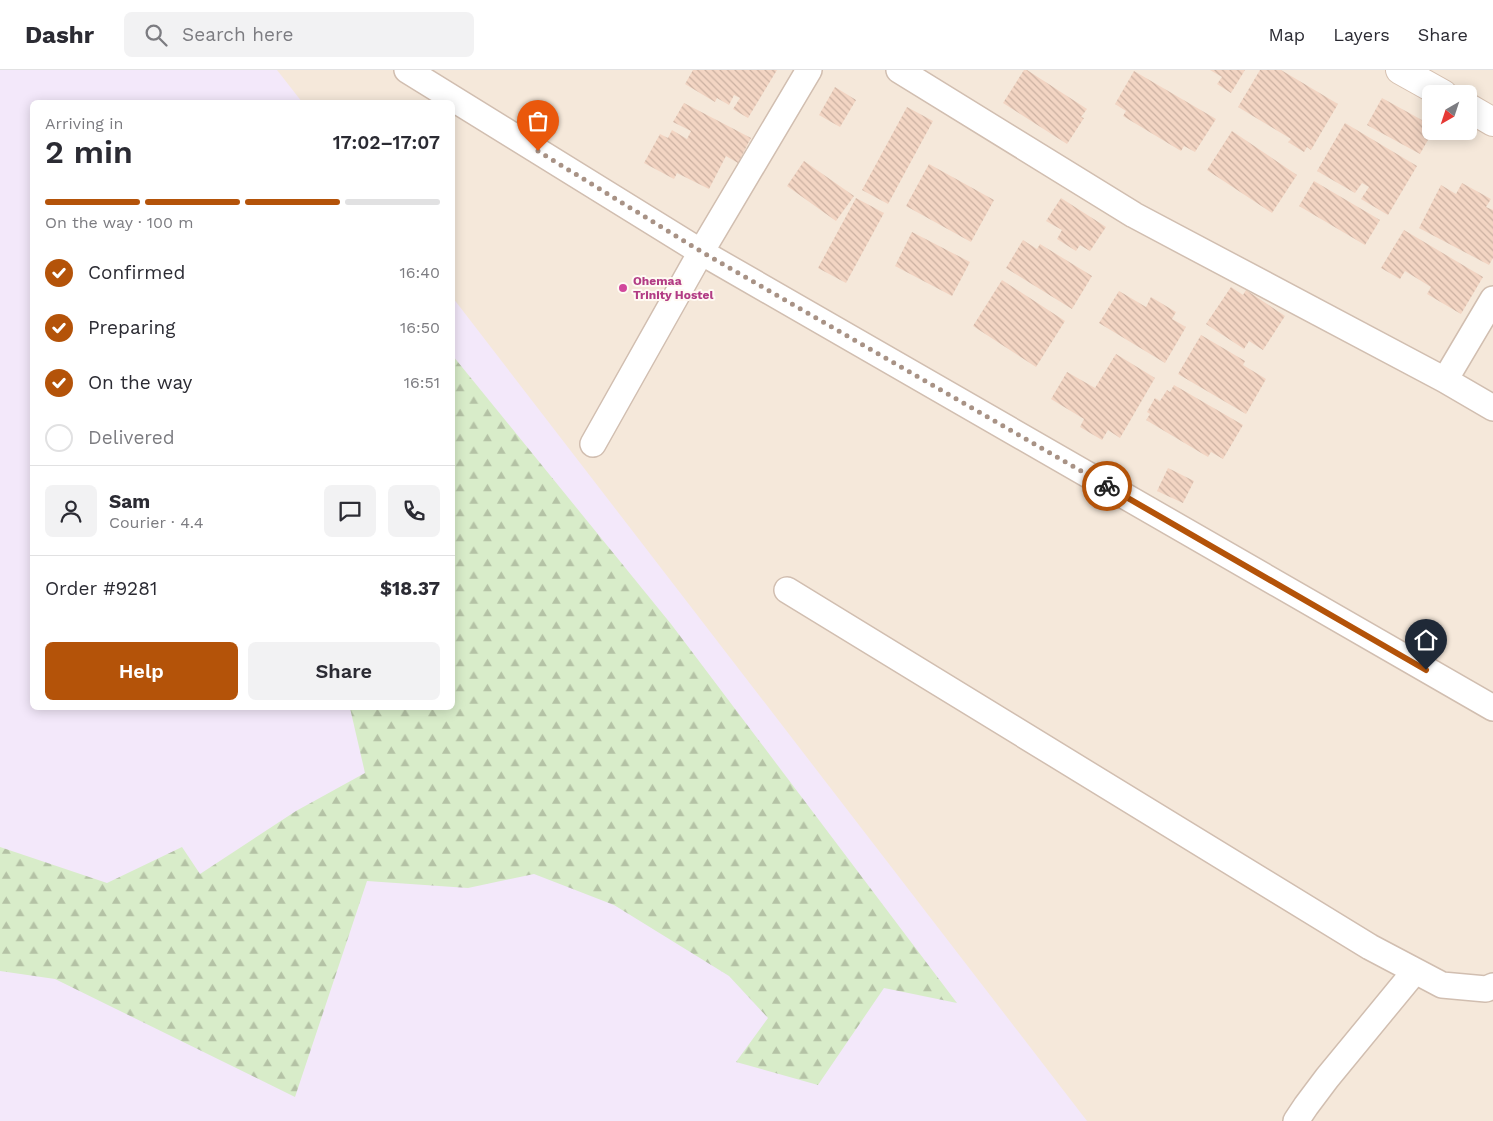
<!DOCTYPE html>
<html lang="en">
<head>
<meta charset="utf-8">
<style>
	body { margin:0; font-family:"Work Sans",sans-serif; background:#f2f2f3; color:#2b2b33; height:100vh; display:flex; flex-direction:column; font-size:19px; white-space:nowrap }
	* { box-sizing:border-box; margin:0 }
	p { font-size:16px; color:#7c7c81 }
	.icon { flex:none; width:28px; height:28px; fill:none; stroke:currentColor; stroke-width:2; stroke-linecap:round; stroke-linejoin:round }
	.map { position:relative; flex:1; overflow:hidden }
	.panel { position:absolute; left:30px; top:30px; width:425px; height:610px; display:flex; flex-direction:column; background:#fff; border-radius:8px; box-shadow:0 2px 12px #0003 }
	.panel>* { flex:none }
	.needle { width:32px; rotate:219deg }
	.controls { position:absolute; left:1422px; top:15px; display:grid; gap:10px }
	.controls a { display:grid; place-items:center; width:55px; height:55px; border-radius:8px; background:#fff; box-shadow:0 2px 12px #0003; font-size:25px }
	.pin { position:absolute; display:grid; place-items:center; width:42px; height:42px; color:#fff; margin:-51px -21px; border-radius:50% 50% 50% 0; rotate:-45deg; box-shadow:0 0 5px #0007 }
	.pin .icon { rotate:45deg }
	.courier { position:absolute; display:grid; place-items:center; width:50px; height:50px; margin:-25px; border:4px solid #b45309; border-radius:50%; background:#fff; color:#222; box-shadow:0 1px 6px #0007 }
	.headline em { font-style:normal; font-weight:600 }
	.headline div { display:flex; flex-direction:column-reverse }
	.headline { display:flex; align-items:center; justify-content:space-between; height:85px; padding:0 15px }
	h1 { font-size:32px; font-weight:600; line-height:38px }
	.bar { display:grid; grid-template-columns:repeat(4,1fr); gap:8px 5px; align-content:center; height:60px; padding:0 15px }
	.bar i { height:6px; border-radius:4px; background:#e1e1e2 }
	.bar .selected { background:#b45309 }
	.bar p { grid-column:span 4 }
	.line { display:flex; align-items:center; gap:12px; padding:0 15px; border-top:1px solid #e1e1e2 }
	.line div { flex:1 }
	.round { display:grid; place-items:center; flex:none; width:52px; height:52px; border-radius:8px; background:#f2f2f3 }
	ol { padding:0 15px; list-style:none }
	li { display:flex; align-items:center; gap:15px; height:55px }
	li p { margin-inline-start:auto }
	li .icon { padding:5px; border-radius:50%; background:#b45309; color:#fff; stroke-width:4 }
	li:last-child { color:#7c7c81 }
	li i { width:28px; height:28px; border:2px solid #e1e1e2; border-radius:50% }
	.action { display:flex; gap:10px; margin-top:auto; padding:10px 15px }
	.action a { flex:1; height:58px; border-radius:8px; background:#b45309; color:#fff; font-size:20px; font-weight:600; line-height:58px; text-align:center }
	.action a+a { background:#f2f2f3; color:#2b2b33 }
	header { display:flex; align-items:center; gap:30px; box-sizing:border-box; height:70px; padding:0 25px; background:#fff; border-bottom:1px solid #e1e1e2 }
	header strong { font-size:24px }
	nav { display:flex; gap:28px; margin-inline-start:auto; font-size:18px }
	.search { width:350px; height:45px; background:#f2f2f3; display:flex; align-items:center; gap:12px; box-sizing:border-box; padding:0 18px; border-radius:8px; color:#7c7c81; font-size:19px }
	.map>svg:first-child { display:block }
	.residential { fill:#f5e8da; fill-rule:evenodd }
	.education { fill:#f3e8fa }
	.forest { fill:url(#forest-firs) }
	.building { fill:url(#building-back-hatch) }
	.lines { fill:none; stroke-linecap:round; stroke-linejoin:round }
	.street-casing { stroke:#d1beb0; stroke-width:28 }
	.secondary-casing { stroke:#d6c0b0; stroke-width:30 }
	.street { stroke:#fff; stroke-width:25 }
	.secondary { stroke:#fff; stroke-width:28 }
	.done { stroke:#a89285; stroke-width:5; stroke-dasharray:0 9 }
	.route { stroke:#b45309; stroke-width:6 }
	.hotel-dot { fill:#d1479c; stroke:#fffaf3; stroke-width:2 }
	.labels { text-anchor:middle; stroke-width:4; stroke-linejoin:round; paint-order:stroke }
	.hotel-label { font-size:12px; font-weight:bold; fill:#b23c85; stroke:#fffaf3; text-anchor:start }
</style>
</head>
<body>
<header>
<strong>Dashr</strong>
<div class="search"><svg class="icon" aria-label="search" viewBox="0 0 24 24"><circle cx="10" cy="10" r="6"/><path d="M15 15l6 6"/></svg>Search here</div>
<nav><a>Map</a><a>Layers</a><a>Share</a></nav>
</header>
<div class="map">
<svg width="1493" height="1051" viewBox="0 0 1493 1051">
	<defs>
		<pattern id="forest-firs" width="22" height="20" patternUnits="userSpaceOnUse" patternTransform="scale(1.25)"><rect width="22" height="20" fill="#d8ecc9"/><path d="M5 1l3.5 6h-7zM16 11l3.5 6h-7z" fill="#b4c2a5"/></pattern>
		<pattern id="building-back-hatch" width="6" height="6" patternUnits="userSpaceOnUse" patternTransform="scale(1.25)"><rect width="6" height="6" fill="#f3d5c3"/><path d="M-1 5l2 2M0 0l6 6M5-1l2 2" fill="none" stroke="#cab0a1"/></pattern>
	</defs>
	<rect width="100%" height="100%" fill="#fdf6ec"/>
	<!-- residential -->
	<path class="residential" d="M0,0H1493V1051H0ZM1431,24H1469V61H1431ZM32,32H452V638H32Z"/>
	<!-- education -->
	<path class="education" d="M0,0H277L302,32H32V638H452L453,228L1087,1051H0Z"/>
	<!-- forest -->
	<path class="forest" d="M453,286L671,554L957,933L884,918L818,1015L736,992L768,948L729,906L614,835L534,804L468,818L367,811L295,1027L55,909L0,901V777L107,813L182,777L200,804L296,741L365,703L350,638H452Z"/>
	<!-- building -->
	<path class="building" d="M693,0H777L748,48L733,39L740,28L734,25L729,35L717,28L715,32L685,14Z
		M1024,0H1027L1087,39L1081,47L1084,48L1067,74L1003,33Z
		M1210,0H1245L1231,23L1217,14L1222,7Z
		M1260,0H1281L1338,34L1311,80L1307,77L1304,82L1288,72L1291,69L1238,37Z
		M1134,1L1216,49L1195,82L1184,76L1181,81L1123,46L1126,41L1115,34Z
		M835,17L856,30L840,57L819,45Z
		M1382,28L1431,55V61H1433L1420,84L1367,55Z
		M684,33L751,68L738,93L726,86L709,119L677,103L674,109L644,93L660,64L668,68L672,60L687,69L691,61L673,52Z
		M907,37L933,51L888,134L862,120Z
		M1345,53L1417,96L1388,145L1361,129L1369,117L1362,113L1355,123L1317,101Z
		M1232,61L1297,105L1272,143L1207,100Z
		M804,91L854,126L836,151L787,116Z
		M929,94L994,130L971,172L906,136Z
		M1314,111L1380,150L1365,175L1299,136Z
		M1462,113L1491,129L1486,137L1493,140V188L1489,195L1419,158L1441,115L1456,124Z
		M856,128L884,143L846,213L818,198Z
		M1061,128L1106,157L1090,181L1080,175L1076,181L1057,169L1062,160L1046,151Z
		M1404,160L1483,207L1461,244L1427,224L1431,217L1405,201L1400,209L1381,198Z
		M912,162L970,192L952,226L895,196Z
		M1023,170L1037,179L1040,174L1092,206L1072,239L1006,198Z
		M1002,210L1065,251L1036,297L973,256Z
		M1231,217L1243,225L1246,220L1285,246L1263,280L1249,271L1244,279L1206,254Z
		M1119,221L1146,237L1151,227L1176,242L1172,249L1186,257L1165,293L1099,253Z
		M1201,265L1245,291L1243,295L1266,309L1246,344L1178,304Z
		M1116,284L1155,308L1120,368L1108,360L1102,370L1080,357L1084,349L1051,329L1067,302L1095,318Z
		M1174,315L1243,355L1223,389L1211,382L1208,387L1146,350L1150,344L1147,342L1155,328L1160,331L1167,320L1170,322Z
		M1168,398L1194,411L1183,433L1157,421Z"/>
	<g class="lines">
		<!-- street casing -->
		<g class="street-casing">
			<path id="street" d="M407,0L701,182L1493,638
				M899,0L1134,145L1445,310L1493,338
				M1445,310L1493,229
				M593,374L701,182L809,0
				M787,520L1370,877L1442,915L1486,919L1493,916
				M1296,1051L1306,1036L1327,1008L1415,901"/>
		</g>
		<!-- secondary casing -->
		<g class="secondary-casing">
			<path id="secondary" d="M1400,0L1443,24
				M1469,38L1493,52"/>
		</g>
		<!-- street -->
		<use href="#street" class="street"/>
		<!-- secondary -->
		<use href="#secondary" class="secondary"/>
	</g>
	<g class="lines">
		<!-- done -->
		<path class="done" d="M538,81L702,182L1107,416"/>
		<!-- route -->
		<path class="route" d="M1107,416L1426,600"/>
	</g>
	<!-- markers -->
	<circle class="hotel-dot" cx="623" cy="218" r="5"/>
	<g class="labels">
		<!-- hotel labels -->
		<g class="hotel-label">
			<text x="633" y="215">Ohemaa<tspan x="633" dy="14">Trinity Hostel</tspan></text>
		</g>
	</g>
</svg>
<div class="controls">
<a><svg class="needle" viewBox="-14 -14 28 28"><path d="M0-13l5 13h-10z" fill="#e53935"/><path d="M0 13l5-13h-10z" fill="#7c7c81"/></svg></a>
</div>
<div class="pin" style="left:538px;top:81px;background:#ea580c"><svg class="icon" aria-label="bag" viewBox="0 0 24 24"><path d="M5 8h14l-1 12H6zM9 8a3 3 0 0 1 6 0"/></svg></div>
<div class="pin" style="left:1426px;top:600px;background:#1f2937"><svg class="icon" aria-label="home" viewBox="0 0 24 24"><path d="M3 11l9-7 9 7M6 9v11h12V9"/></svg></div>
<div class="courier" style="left:1107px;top:416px"><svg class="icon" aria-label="bike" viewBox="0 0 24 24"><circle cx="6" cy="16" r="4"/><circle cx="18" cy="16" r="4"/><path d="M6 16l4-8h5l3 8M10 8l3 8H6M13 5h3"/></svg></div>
<section class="panel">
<div class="headline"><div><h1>2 min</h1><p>Arriving in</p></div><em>17:02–17:07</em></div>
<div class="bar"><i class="selected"></i><i class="selected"></i><i class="selected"></i><i></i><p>On the way · 100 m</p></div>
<ol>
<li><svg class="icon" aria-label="check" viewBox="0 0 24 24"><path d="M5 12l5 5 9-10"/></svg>Confirmed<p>16:40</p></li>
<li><svg class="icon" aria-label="check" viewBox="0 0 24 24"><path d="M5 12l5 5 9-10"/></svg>Preparing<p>16:50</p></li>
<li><svg class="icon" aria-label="check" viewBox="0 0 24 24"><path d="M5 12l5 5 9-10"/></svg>On the way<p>16:51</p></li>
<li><i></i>Delivered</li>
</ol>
<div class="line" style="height:90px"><a class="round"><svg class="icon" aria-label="person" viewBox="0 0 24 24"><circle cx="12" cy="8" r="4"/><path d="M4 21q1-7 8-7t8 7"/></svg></a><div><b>Sam</b><p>Courier · 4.4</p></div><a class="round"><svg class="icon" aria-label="chat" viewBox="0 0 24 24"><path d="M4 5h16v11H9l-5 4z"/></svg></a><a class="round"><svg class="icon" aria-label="phone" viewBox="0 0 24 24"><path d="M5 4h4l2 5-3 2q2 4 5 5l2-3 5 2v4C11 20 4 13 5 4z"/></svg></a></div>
<div class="line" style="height:65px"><div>Order #9281</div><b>$18.37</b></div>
<div class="action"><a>Help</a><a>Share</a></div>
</section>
</div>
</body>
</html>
